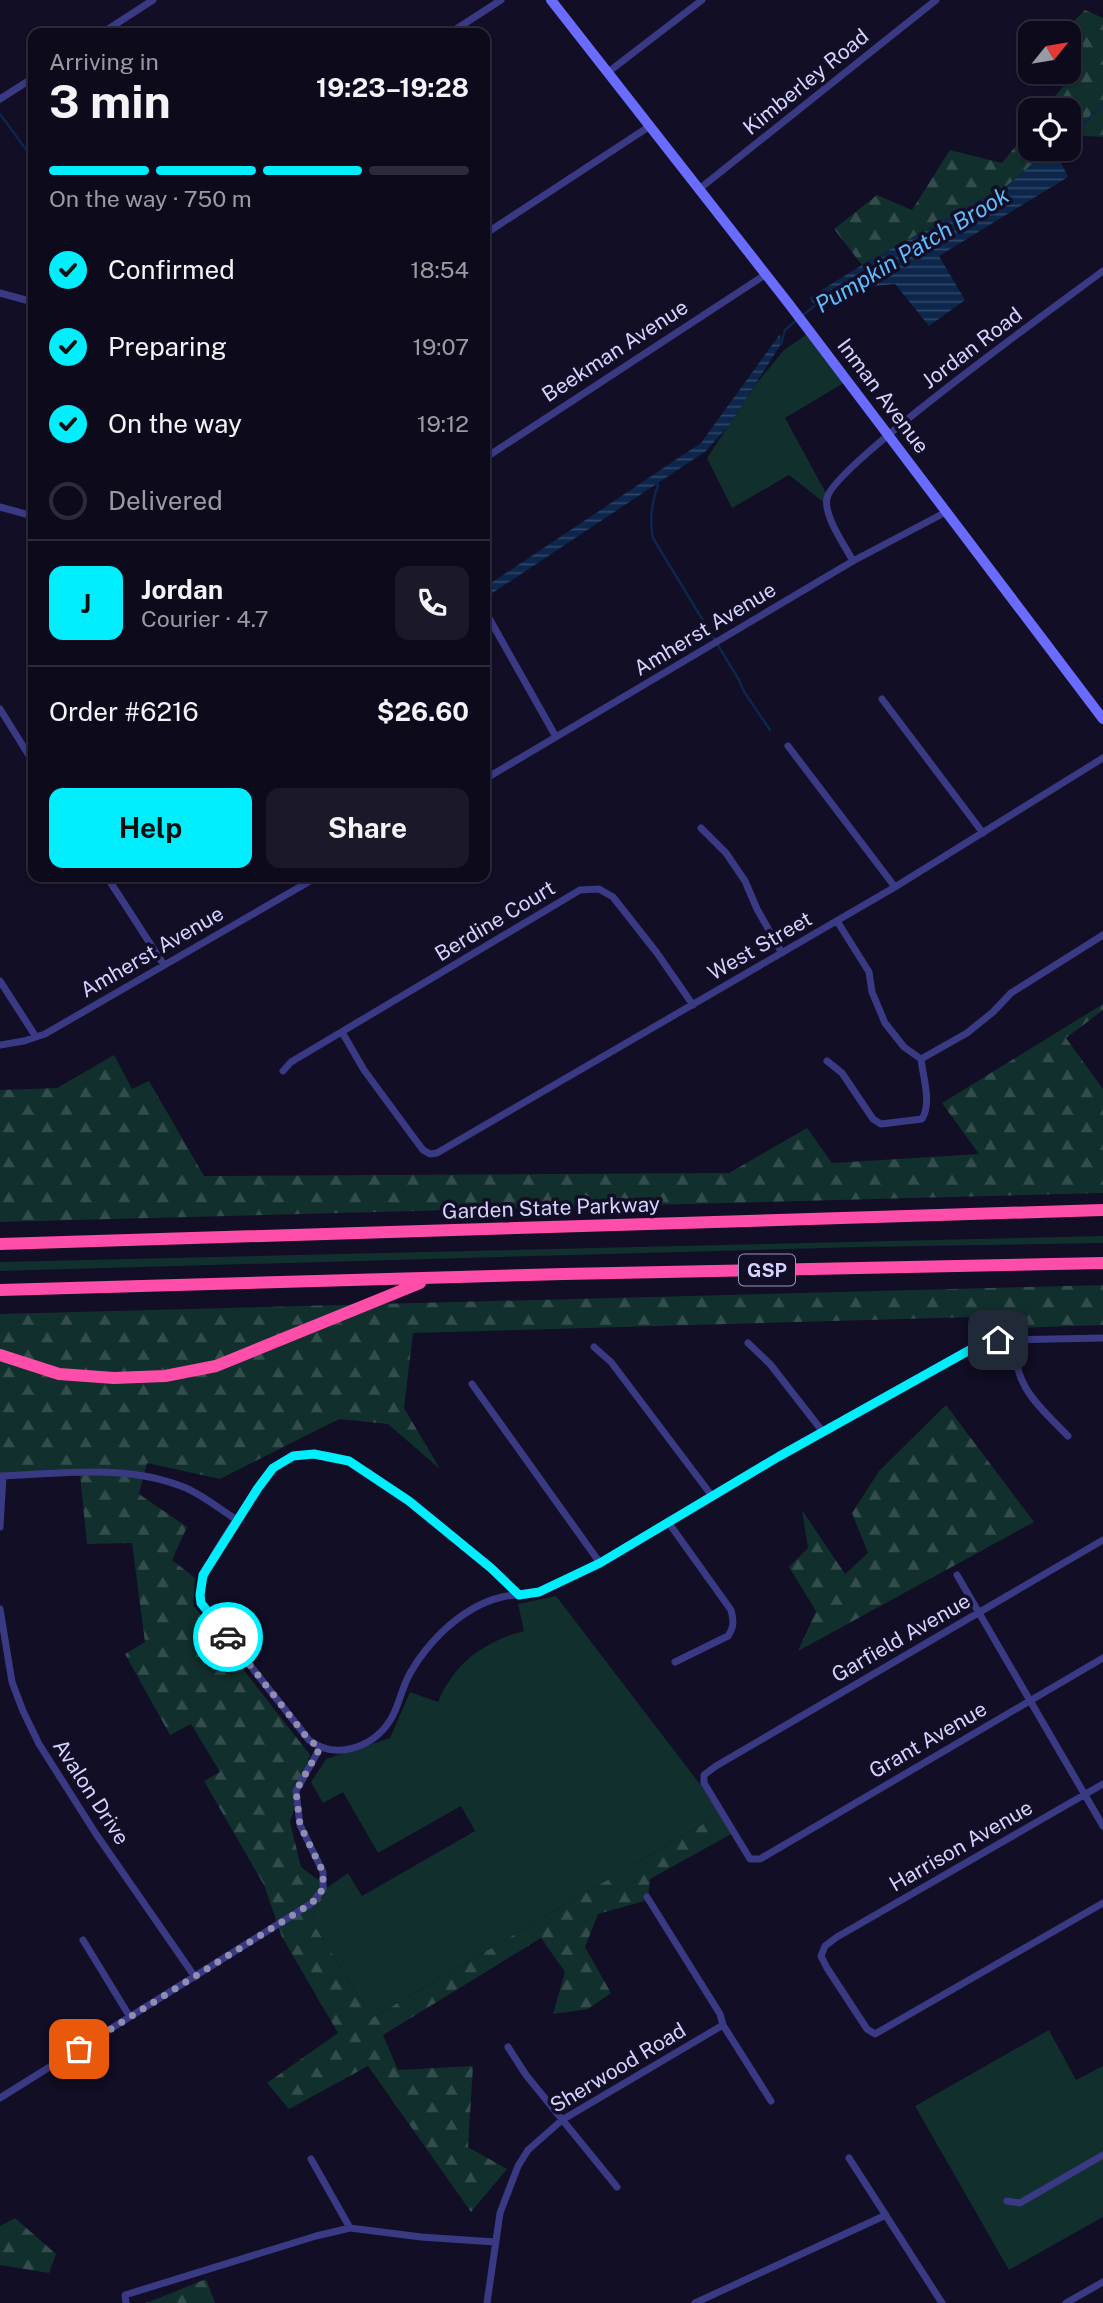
<!DOCTYPE html>
<html lang="en">
<head>
<meta charset="utf-8">
<style>
	body { margin:0; font-family:"Public Sans",sans-serif; background:#1b1829; color:#f1f3f6; height:100vh; display:flex; flex-direction:column; font-size:26px; white-space:nowrap }
	* { box-sizing:border-box; margin:0 }
	p { font-size:23px; color:#9a9aa3 }
	.icon { flex:none; width:38px; height:38px; fill:none; stroke:currentColor; stroke-width:2; stroke-linecap:round; stroke-linejoin:round }
	.map { position:relative; flex:1; overflow:hidden }
	.sheet { position:absolute; left:28px; top:28px; width:462px; height:854px; display:flex; flex-direction:column; background:#0d0a1c; border-radius:14px; box-shadow:0 2px 5px #0004,0 0 0 2px #2d2b3b }
	.sheet>* { flex:none }
	.needle { width:46px; rotate:60deg }
	.buttons { position:absolute; left:1018px; top:21px; display:grid; gap:14px }
	.buttons a { display:grid; place-items:center; width:63px; height:63px; border-radius:14px; background:#0d0a1c; box-shadow:0 2px 5px #0004,0 0 0 2px #2d2b3b; font-size:35px }
	.pin { position:absolute; display:grid; place-items:center; width:60px; height:60px; color:#fff; margin:-30px; border-radius:14px; box-shadow:0 4px 10px #0006 }
	.courier { position:absolute; display:grid; place-items:center; width:70px; height:70px; margin:-35px; border:5px solid #00eefd; border-radius:50%; background:#fff; color:#222; box-shadow:0 2px 9px #0007 }
	.head em { font-style:normal; font-weight:700 }
	.head div { display:flex; flex-direction:column-reverse }
	.head { display:flex; align-items:center; justify-content:space-between; height:119px; padding:0 21px }
	h1 { font-size:46px; font-weight:700; line-height:52px }
	.bar { display:grid; grid-template-columns:repeat(4,1fr); gap:10px 7px; align-content:center; height:84px; padding:0 21px }
	.bar i { height:9px; border-radius:5px; background:#2d2b3b }
	.bar .on { background:#00eefd }
	.bar p { grid-column:span 4 }
	.line { display:flex; align-items:center; gap:18px; padding:0 21px; border-top:2px solid #2d2b3b }
	.line div { flex:1 }
	.round { display:grid; place-items:center; flex:none; width:74px; height:74px; border-radius:14px; background:#1b1829 }
	ol { padding:0 21px; list-style:none }
	li { display:flex; align-items:center; gap:21px; height:77px }
	li p { margin-inline-start:auto }
	li .icon { padding:7px; border-radius:50%; background:#00eefd; color:#111; stroke-width:4 }
	li:last-child { color:#9a9aa3 }
	li i { width:38px; height:38px; border:4px solid #2d2b3b; border-radius:50% }
	.button { display:flex; gap:14px; margin-top:auto; padding:14px 21px }
	.button a { flex:1; height:80px; border-radius:14px; background:#00eefd; color:#111; font-size:28px; font-weight:700; line-height:80px; text-align:center }
	.button a+a { background:#1b1829; color:#f1f3f6 }
	.map>svg:first-child { display:block }
	.green { fill:#112f2c }
	.forest { fill:url(#forest-firs) }
	.water { fill:url(#water-rules) }
	.lines { fill:none; stroke-linecap:round; stroke-linejoin:round }
	.stream { stroke:#0c274b; stroke-width:2.5 }
	.street { stroke:#393984; stroke-width:7 }
	.secondary { stroke:#696cff; stroke-width:10 }
	.highway { stroke:#ff4daa; stroke-width:12 }
	.done { stroke:#908db3; stroke-width:7; stroke-dasharray:0 12.6 }
	.route { stroke:#00eefd; stroke-width:9 }
	.labels { text-anchor:middle; stroke-width:7; stroke-linejoin:round; paint-order:stroke }
	.shield { fill:#110e25; stroke:#9a97be; stroke-width:2 }
	.shield-label { font-size:19px; font-weight:bold; fill:#d5d2ff }
	.street-label { font-size:21px; fill:#d5d2ff; stroke:#110e25 }
	.water-label { font-size:23px; font-style:italic; fill:#60bcff; stroke:#110e25 }
</style>
</head>
<body>
<div class="map">
<svg width="1103" height="2303" viewBox="0 0 1103 2303">
	<defs>
		<pattern id="forest-firs" width="22" height="20" patternUnits="userSpaceOnUse" patternTransform="scale(1.75)"><rect width="22" height="20" fill="#112f2c"/><path d="M5 1l3.5 6h-7zM16 11l3.5 6h-7z" fill="#334c4c"/></pattern>
		<pattern id="water-rules" width="6" height="5" patternUnits="userSpaceOnUse" patternTransform="scale(1.75)"><rect width="6" height="5" fill="#0c274b"/><path d="M0 2.5h6" fill="none" stroke="#2e4566"/></pattern>
	</defs>
	<rect width="100%" height="100%" fill="#110e25"/>
	<!-- green -->
	<path class="green" d="M810,332L847,381L785,418L827,495L826,504L789,475L732,508L707,458L756,384L784,350Z
		M1103,1236V1243L861,1247L0,1271V1262Z
		M556,1596L722,1813L372,2018L311,1920L328,1887L348,1873L362,1896L475,1831L461,1806L378,1853L343,1792L323,1803L311,1782L326,1759L390,1738L410,1692L438,1702C454,1663 485,1641 524,1631L518,1604Z
		M1049,2030L1076,2080L1103,2066V2217L1009,2270L915,2106Z"/>
	<!-- forest -->
	<path class="forest" d="M1085,10L1103,18V137L1069,135V110H1044L1071,77L1067,72H1069V33H1062Z
		M1031,127V149H1050L1008,185L862,265L834,229L877,195L912,210L950,150L1002,163Z
		M1103,1004V1010L1066,1038L1103,1089V1193L0,1222V1090L57,1088L114,1055L132,1089L149,1081L204,1176L729,1173L807,1128L832,1163L979,1154L942,1103Z
		M1103,1285V1325L982,1329L974,1317L413,1333L404,1408L440,1469L388,1424L339,1419L220,1479L147,1463L139,1494L187,1527L172,1560L195,1578L193,1605L310,1755L290,1822L301,1867L328,1887L311,1920L372,2018L722,1813L733,1833L650,1879L648,1900L598,1914L585,1947L611,1993L588,2009L553,2014L565,1972L541,1938L383,2035L398,2070L473,2066L468,2147L507,2169L471,2212L368,2066L289,2109L267,2083L338,2033L282,1937L264,1885L204,1781L220,1772L191,1724L170,1735L125,1654L145,1642L132,1543L87,1544L80,1475L0,1476V1314Z
		M946,1405L1034,1522L798,1651L816,1611L789,1567L808,1548L802,1510L845,1574L868,1553L852,1513L879,1471Z
		M15,2218L56,2254L49,2273L0,2265V2226Z
		M206,2279L215,2303H145L149,2302Z"/>
	<!-- water -->
	<path class="water" d="M1050,149H1069L1059,159L1068,177L939,256L965,300L929,326L895,284L875,286L817,308L809,298L862,265L1008,185Z
		M780,334L781,344L730,424L706,451L485,598V587L701,443Z"/>
	<g class="lines">
		<!-- stream -->
		<path class="stream" d="M0,114L33,159
			M1069,139L1103,104
			M803,315L817,304
			M781,344L785,330L798,319
			M657,481L658,485C652,503 649,518 653,538L739,680L743,690L770,730"/>
		<!-- street -->
		<path class="street" d="M102,33L153,0
			M450,33L501,0
			M607,73L702,0
			M0,99L33,78
			M698,190L936,0
			M485,234L650,126
			M0,293L33,302
			M485,458L765,275
			M0,507L33,516
			M853,561C845,546 823,515 827,498C833,466 1063,301 1103,271
			M485,611L556,737
			M882,699L983,833
			M0,709L33,762
			M788,746L895,887
			M485,779L853,561L946,512
			M701,828L726,853L745,881L757,909L782,953
			M107,877L164,965
			M837,921L869,972L872,992L885,1023L904,1047L921,1059
			M0,981L36,1037
			M342,1032L364,1070L414,1138L423,1150L430,1154L437,1153L895,887L1103,758
			M0,1045L24,1041L45,1034L317,877
			M921,1059L967,1033L993,1012L1011,993L1103,935
			M827,1061L842,1073L873,1119L881,1124L922,1119C932,1103 923,1077 921,1059
			M283,1071L291,1062L580,890L599,889L613,897L657,953L693,1005
			M1017,1340C1010,1384 1040,1407 1068,1436
			M748,1343L770,1364L823,1432
			M594,1347L611,1362L712,1496
			M472,1384L600,1563
			M0,1476C62,1474 127,1463 186,1488C204,1496 221,1510 237,1520
			M668,1522L731,1610C734,1621 734,1627 728,1636L675,1662
			M0,1527L3,1476
			M1103,1540L716,1766L704,1775V1783L750,1859H760L1103,1658
			M957,1575L1103,1826
			M519,1595C476,1553 429,1514 378,1481C369,1475 358,1465 347,1461C331,1455 312,1452 295,1456C269,1463 255,1492 241,1513C226,1536 196,1574 201,1603L309,1740C336,1761 374,1747 391,1719C400,1704 402,1685 412,1670C420,1656 431,1643 442,1632C458,1617 480,1602 502,1597C514,1594 527,1595 539,1592L600,1563L778,1457L975,1347L997,1340L1103,1338
			M0,1609L12,1682L23,1711L39,1744L96,1834L195,1977
			M1103,1784L837,1937L825,1946L821,1956L827,1968L867,2029L875,2034L1103,1903
			M647,1897L720,2014L723,2025L771,2101
			M83,1940L130,2017
			M508,2047L526,2075L617,2187
			M0,2098L312,1903L323,1889V1872L300,1825L296,1791L320,1748
			M849,2158L942,2303
			M311,2159L350,2228L421,2237L495,2242
			M1007,2201L1020,2203L1103,2155
			M126,2303L125,2295L316,2236L350,2228
			M487,2303L500,2213L518,2166L528,2150L562,2120L723,2025
			M695,2303L886,2215
			M1066,2303L1103,2282"/>
		<!-- secondary -->
		<path class="secondary" d="M551,0L789,304L1103,719"/>
		<!-- highway -->
		<path class="highway" d="M0,1244L1103,1210
			M0,1290L564,1274L1103,1263
			M0,1355L59,1374L114,1378L165,1376L216,1366L420,1283"/>
	</g>
	<g class="lines">
		<!-- done -->
		<path class="done" d="M79,2049L312,1903L323,1889V1872L300,1825L296,1791L320,1748L309,1740L228,1637"/>
		<!-- route -->
		<path class="route" d="M228,1637L201,1603L200,1595L203,1575L258,1488L273,1468L293,1456L314,1454L349,1461L409,1501L491,1568L519,1595L539,1592L600,1563L778,1457L975,1347L998,1340"/>
	</g>
	<g class="labels">
		<!-- shield labels -->
		<rect class="shield" x="739" y="1254.5" width="56" height="31" rx="5"/>
		<g class="shield-label">
			<text x="767" y="1277">GSP</text>
		</g>
		<!-- street labels -->
		<g class="street-label">
			<text transform="translate(806 82) rotate(-39)" y="7">Kimberley Road</text>
			<text transform="translate(972 348) rotate(-37)" y="7">Jordan Road</text>
			<text transform="translate(615 351) rotate(-33)" y="7">Beekman Avenue</text>
			<text transform="translate(883 396) rotate(53)" y="7">Inman Avenue</text>
			<text transform="translate(705 629) rotate(-31)" y="7">Amherst Avenue</text>
			<text transform="translate(495 921) rotate(-31)" y="7">Berdine Court</text>
			<text transform="translate(760 946) rotate(-30)" y="7">West Street</text>
			<text transform="translate(152 952) rotate(-30)" y="7">Amherst Avenue</text>
			<text transform="translate(551 1208) rotate(-2)" y="7">Garden State Parkway</text>
			<text transform="translate(901 1638) rotate(-30)" y="7">Garfield Avenue</text>
			<text transform="translate(928 1740) rotate(-30)" y="7">Grant Avenue</text>
			<text transform="translate(91 1792) rotate(57)" y="7">Avalon Drive</text>
			<text transform="translate(961 1846) rotate(-30)" y="7">Harrison Avenue</text>
			<text transform="translate(618 2068) rotate(-31)" y="7">Sherwood Road</text>
		</g>
		<!-- water labels -->
		<g class="water-label">
			<text transform="translate(912 250) rotate(-31)" y="8">Pumpkin Patch Brook</text>
		</g>
	</g>
</svg>
<div class="buttons">
<a><svg class="needle" viewBox="-14 -14 28 28"><path d="M0-13l5 13h-10z" fill="#e53935"/><path d="M0 13l5-13h-10z" fill="#9a9aa3"/></svg></a>
<a><svg class="icon" aria-label="locate" viewBox="0 0 24 24"><circle cx="12" cy="12" r="6"/><path d="M12 2v4M12 18v4M2 12h4M18 12h4"/></svg></a>
</div>
<div class="pin" style="left:79px;top:2049px;background:#ea580c"><svg class="icon" aria-label="bag" viewBox="0 0 24 24"><path d="M5 8h14l-1 12H6zM9 8a3 3 0 0 1 6 0"/></svg></div>
<div class="pin" style="left:998px;top:1340px;background:#1f2937"><svg class="icon" aria-label="home" viewBox="0 0 24 24"><path d="M3 11l9-7 9 7M6 9v11h12V9"/></svg></div>
<div class="courier" style="left:228px;top:1637px"><svg class="icon" aria-label="car" viewBox="0 0 24 24"><path d="M5 17H2v-5l4-1 3-4h7l3 4 3 1v5h-3M9 17h6M6 11h13"/><circle cx="7" cy="17" r="2"/><circle cx="17" cy="17" r="2"/></svg></div>
<section class="sheet">
<div class="head"><div><h1>3 min</h1><p>Arriving in</p></div><em>19:23–19:28</em></div>
<div class="bar"><i class="on"></i><i class="on"></i><i class="on"></i><i></i><p>On the way · 750 m</p></div>
<ol>
<li><svg class="icon" aria-label="check" viewBox="0 0 24 24"><path d="M5 12l5 5 9-10"/></svg>Confirmed<p>18:54</p></li>
<li><svg class="icon" aria-label="check" viewBox="0 0 24 24"><path d="M5 12l5 5 9-10"/></svg>Preparing<p>19:07</p></li>
<li><svg class="icon" aria-label="check" viewBox="0 0 24 24"><path d="M5 12l5 5 9-10"/></svg>On the way<p>19:12</p></li>
<li><i></i>Delivered</li>
</ol>
<div class="line" style="height:126px"><b class="round" style="background:#00eefd;color:#111">J</b><div><b>Jordan</b><p>Courier · 4.7</p></div><a class="round"><svg class="icon" aria-label="phone" viewBox="0 0 24 24"><path d="M5 4h4l2 5-3 2q2 4 5 5l2-3 5 2v4C11 20 4 13 5 4z"/></svg></a></div>
<div class="line" style="height:91px"><div>Order #6216</div><b>$26.60</b></div>
<div class="button"><a>Help</a><a>Share</a></div>
</section>
</div>
</body>
</html>
